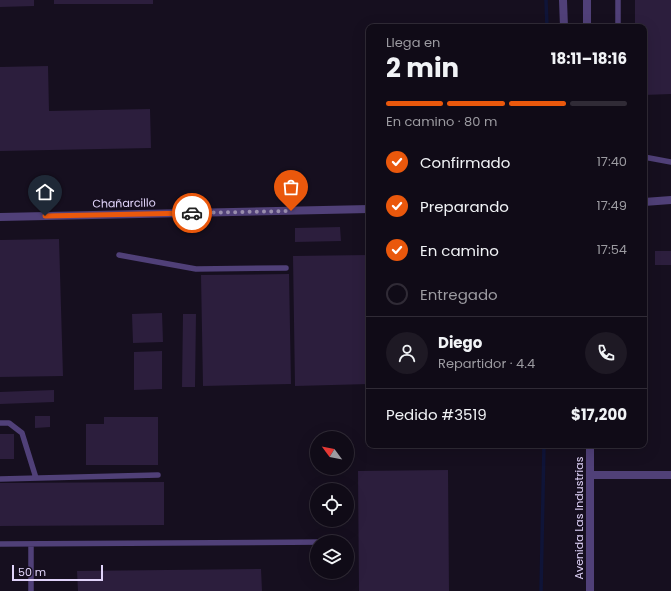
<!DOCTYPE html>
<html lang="es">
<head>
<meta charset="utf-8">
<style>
	body { margin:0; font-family:Poppins,sans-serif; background:#1e1924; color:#f1f3f6; height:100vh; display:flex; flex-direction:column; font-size:15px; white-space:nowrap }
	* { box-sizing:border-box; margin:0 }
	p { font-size:13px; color:#9c9ba1 }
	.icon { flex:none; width:22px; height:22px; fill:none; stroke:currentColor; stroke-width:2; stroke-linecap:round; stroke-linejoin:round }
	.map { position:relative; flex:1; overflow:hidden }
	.details { position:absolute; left:366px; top:24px; width:281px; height:424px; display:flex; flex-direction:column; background:#100b17; border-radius:8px; box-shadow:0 4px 16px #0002,0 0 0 1px #302b36 }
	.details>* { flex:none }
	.needle { width:26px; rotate:302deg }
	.controls { position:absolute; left:310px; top:431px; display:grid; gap:8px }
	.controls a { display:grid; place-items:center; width:44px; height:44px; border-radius:50%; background:#100b17; box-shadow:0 4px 16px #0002,0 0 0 1px #302b36; font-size:20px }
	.scale { position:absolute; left:12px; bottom:10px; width:91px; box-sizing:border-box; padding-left:4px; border:2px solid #e0d3f9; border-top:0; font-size:11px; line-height:14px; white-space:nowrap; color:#e0d3f9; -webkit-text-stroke:3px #160f1f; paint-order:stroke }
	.pin { position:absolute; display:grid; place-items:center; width:34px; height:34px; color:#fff; margin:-41px -17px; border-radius:50% 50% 50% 0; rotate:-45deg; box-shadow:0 0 4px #0007 }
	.pin .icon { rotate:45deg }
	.courier { position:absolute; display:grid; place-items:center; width:40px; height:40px; margin:-20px; border:3px solid #ea580c; border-radius:50%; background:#fff; color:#222; box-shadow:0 1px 5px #0007 }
	.overview em { font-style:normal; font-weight:700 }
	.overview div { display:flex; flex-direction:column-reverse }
	.overview { display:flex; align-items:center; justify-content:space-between; height:68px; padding:0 20px }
	h1 { font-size:26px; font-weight:700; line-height:30px }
	.bar { display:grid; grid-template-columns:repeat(4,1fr); gap:6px 4px; align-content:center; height:48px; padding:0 20px }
	.bar i { height:5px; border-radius:3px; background:#302b36 }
	.bar .active { background:#ea580c }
	.bar p { grid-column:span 4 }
	.line { display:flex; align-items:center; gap:10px; padding:0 20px; border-top:1px solid #302b36 }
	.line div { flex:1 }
	.round { display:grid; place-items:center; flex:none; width:42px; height:42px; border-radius:21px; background:#1e1924 }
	ol { padding:0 20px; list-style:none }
	li { display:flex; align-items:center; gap:12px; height:44px }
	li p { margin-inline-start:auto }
	li .icon { padding:4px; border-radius:50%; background:#ea580c; color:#fff; stroke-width:4 }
	li:last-child { color:#9c9ba1 }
	li i { width:22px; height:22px; border:2px solid #302b36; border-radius:50% }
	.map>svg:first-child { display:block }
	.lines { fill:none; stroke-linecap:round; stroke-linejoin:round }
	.stream { stroke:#0f1438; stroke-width:3.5 }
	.building { fill:#2c1e3d }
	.service { stroke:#504078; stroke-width:5.5 }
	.minor { stroke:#504078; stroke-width:8 }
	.done { stroke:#998ead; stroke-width:4; stroke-dasharray:0 7.2 }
	.route { stroke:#ea580c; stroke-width:5 }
	.labels { text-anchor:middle; stroke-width:3.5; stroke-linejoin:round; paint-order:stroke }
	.street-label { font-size:11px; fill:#e0d3f9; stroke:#160f1f }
</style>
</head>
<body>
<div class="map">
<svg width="671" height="591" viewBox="0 0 671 591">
	<rect width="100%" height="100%" fill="#160f1f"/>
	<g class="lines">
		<!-- stream -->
		<path class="stream" d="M546,0L547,27
			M541,591L544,445"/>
	</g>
	<!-- building -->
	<path class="building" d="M0,0H34V6L0,7Z
		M54,0H153V4H54Z
		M635,0H671V94L644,95V27H635Z
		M48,66L49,111L150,109L151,148L0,151V67Z
		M340,227L341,241L295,242V228Z
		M59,239L63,376L0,377V240Z
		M655,251H671V265H655Z
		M369,255V384L295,386L293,256Z
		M289,274L291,384L203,386L201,275Z
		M162,313L163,342L133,343L132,314Z
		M183,314H196L195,387H182Z
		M162,351V389L134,390V352Z
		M54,390V402L0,404V392Z
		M35,416H50V427L35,428Z
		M104,417H158V465H86V424H104Z
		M0,434H14V459H0Z
		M448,470L449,591H359L358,471Z
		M164,482V525L0,526V483Z
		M261,569L262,591H78L77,571Z"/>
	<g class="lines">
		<!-- service -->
		<path class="service" d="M618,0V27
			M644,157L671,162
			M119,255L196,269L286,268
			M0,423H9L22,433L36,478
			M0,479L158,475
			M0,544L325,542
			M31,544V591"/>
		<!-- minor -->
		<path class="minor" d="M563,0L564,27
			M587,0V27
			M644,202L671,200
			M0,217L369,209
			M590,445V591
			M590,475H671"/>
	</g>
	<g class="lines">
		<!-- done -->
		<path class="done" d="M192,213L291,211"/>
		<!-- route -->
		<path class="route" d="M45,216L192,213"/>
	</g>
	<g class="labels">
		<!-- street labels -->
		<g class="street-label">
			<text transform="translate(124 203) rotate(-1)" y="4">Chañarcillo</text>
			<text transform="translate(579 518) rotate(-90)" y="4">Avenida Las Industrias</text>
		</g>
	</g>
</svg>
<div class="controls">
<a><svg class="needle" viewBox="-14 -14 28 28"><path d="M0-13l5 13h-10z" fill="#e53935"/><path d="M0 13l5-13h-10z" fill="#9c9ba1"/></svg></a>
<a><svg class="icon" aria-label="locate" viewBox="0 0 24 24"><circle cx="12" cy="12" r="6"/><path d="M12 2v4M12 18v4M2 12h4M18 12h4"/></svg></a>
<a><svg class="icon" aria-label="layers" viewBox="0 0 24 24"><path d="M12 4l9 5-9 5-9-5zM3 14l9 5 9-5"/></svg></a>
</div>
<div class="scale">50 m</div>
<div class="pin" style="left:291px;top:211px;background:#ea580c"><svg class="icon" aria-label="bag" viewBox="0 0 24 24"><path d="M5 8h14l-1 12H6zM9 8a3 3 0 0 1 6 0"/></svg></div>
<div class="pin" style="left:45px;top:216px;background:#1f2937"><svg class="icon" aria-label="home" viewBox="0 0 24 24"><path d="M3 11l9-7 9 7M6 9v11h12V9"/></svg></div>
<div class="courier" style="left:192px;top:213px"><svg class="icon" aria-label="car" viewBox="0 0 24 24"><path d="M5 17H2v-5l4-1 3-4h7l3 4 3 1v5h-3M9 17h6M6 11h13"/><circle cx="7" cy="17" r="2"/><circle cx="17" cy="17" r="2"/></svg></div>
<section class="details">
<div class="overview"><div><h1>2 min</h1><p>Llega en</p></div><em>18:11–18:16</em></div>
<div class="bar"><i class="active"></i><i class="active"></i><i class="active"></i><i></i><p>En camino · 80 m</p></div>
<ol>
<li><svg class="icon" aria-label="check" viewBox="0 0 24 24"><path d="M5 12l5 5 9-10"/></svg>Confirmado<p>17:40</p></li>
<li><svg class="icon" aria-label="check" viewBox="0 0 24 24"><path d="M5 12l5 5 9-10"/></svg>Preparando<p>17:49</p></li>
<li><svg class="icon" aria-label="check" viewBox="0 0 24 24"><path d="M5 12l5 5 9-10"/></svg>En camino<p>17:54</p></li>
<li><i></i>Entregado</li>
</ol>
<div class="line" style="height:72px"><a class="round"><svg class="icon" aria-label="person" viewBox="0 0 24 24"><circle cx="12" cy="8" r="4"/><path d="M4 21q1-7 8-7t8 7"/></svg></a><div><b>Diego</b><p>Repartidor · 4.4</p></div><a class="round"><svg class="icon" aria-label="phone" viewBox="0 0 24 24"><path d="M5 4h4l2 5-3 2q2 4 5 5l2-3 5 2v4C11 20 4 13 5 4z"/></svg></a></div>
<div class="line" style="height:52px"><div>Pedido #3519</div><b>$17,200</b></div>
</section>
</div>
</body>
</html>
